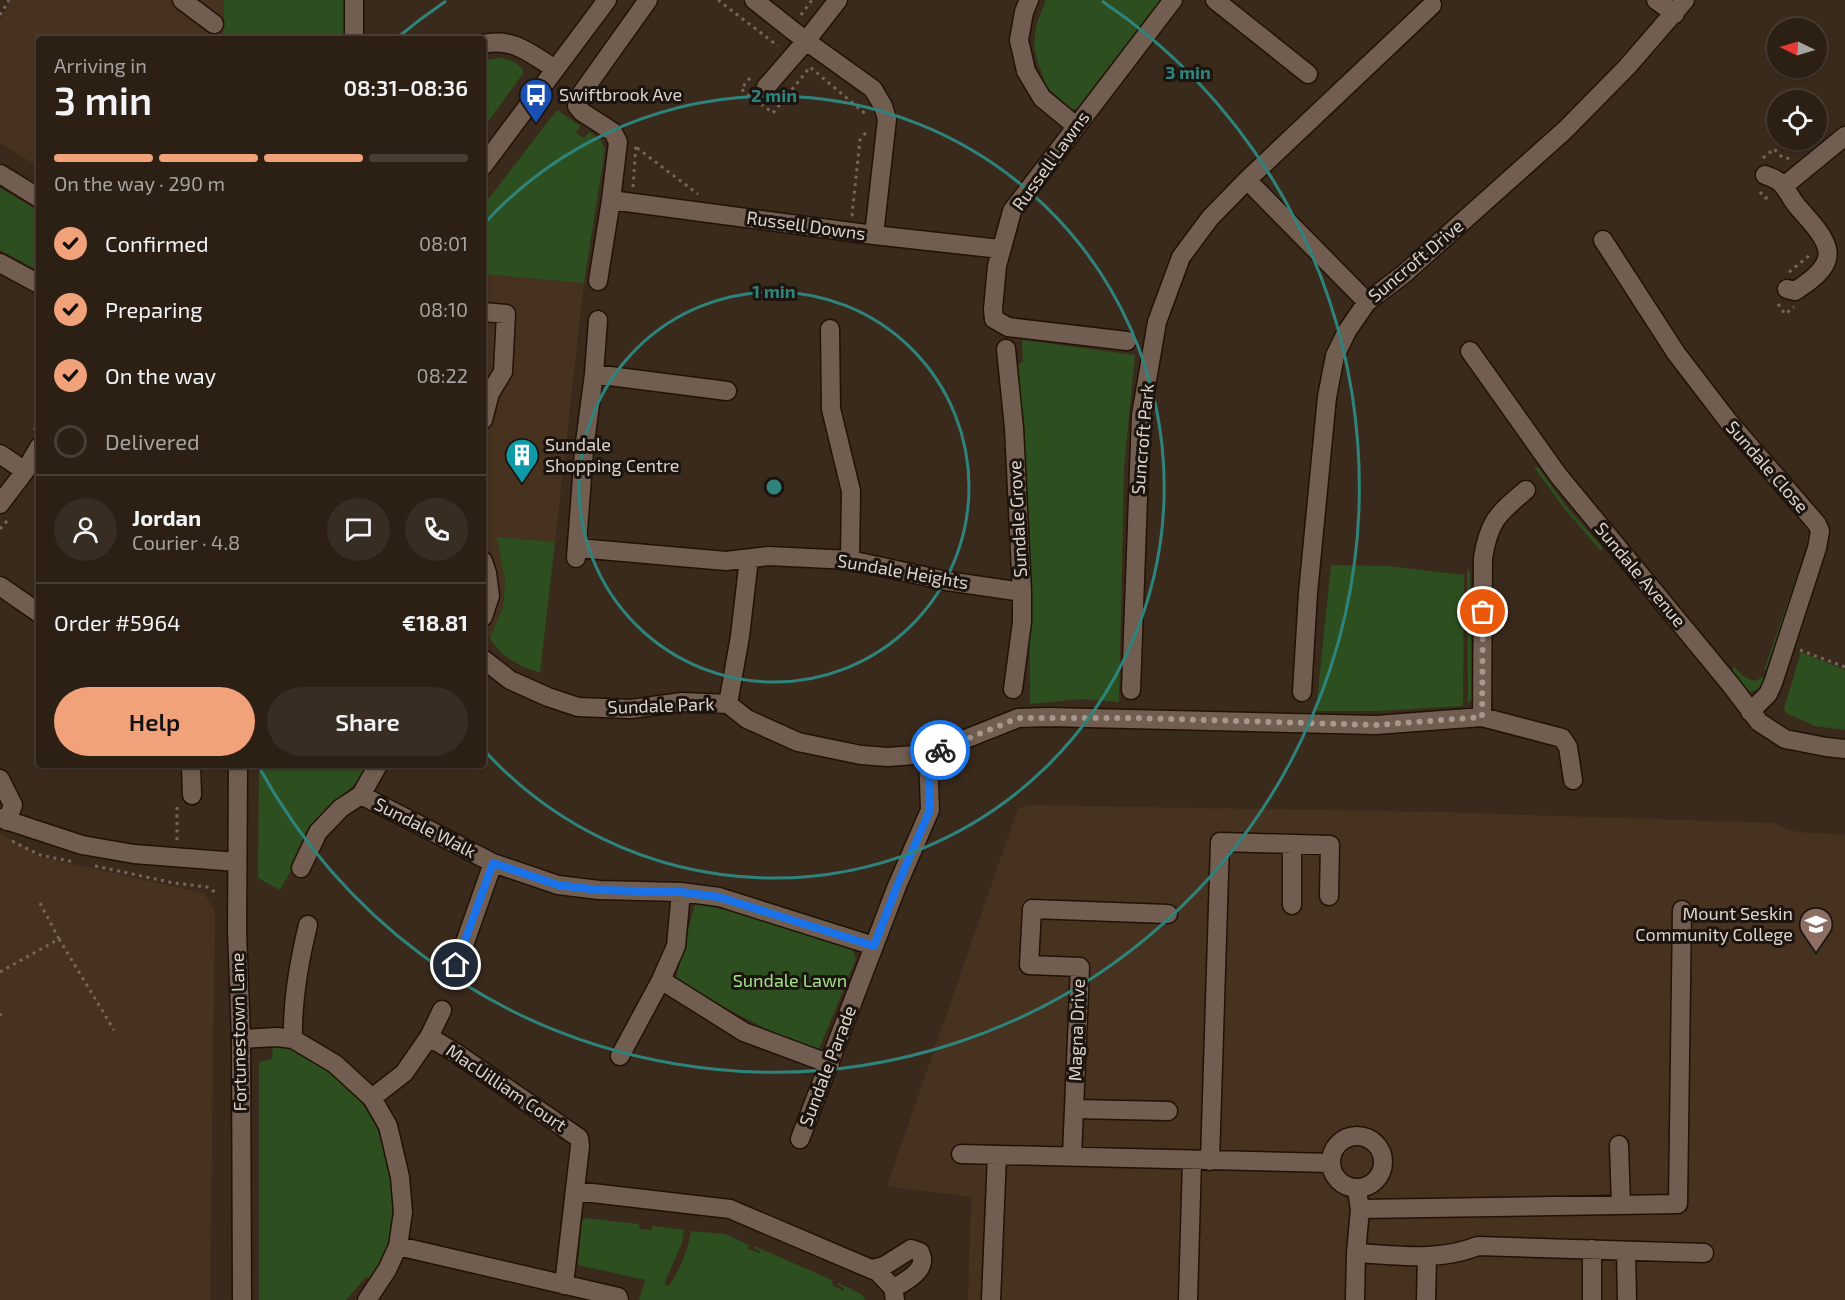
<!DOCTYPE html>
<html lang="en">
<head>
<meta charset="utf-8">
<style>
	body { margin:0; font-family:"Exo 2",sans-serif; background:#382d22; color:#f1f3f6; height:100vh; display:flex; flex-direction:column; font-size:22px; white-space:nowrap }
	* { box-sizing:border-box; margin:0 }
	p { font-size:20px; color:#a6a3a0 }
	.icon { flex:none; width:33px; height:33px; fill:none; stroke:currentColor; stroke-width:2; stroke-linecap:round; stroke-linejoin:round }
	.map { position:relative; flex:1; overflow:hidden }
	.panel { position:absolute; left:36px; top:36px; width:450px; height:732px; display:flex; flex-direction:column; background:#2c2015; border-radius:6px; box-shadow:0 2px 4px #0004,0 0 0 2px #483e34 }
	.panel>* { flex:none }
	.needle { width:39px; rotate:275deg }
	.buttons { position:absolute; left:1767px; top:18px; display:grid; gap:12px }
	.buttons a { display:grid; place-items:center; width:60px; height:60px; border-radius:50%; background:#2c2015; box-shadow:0 2px 4px #0004,0 0 0 2px #483e34; font-size:30px }
	.pin { position:absolute; display:grid; place-items:center; width:51px; height:51px; color:#fff; margin:-26px; border:3px solid #fff; border-radius:50%; box-shadow:0 2px 6px #0007 }
	.courier { position:absolute; display:grid; place-items:center; width:60px; height:60px; margin:-30px; border:4px solid #1a73e8; border-radius:50%; background:#fff; color:#222; box-shadow:0 2px 8px #0007 }
	.head em { font-style:normal; font-weight:600 }
	.head div { display:flex; flex-direction:column-reverse }
	.head { display:flex; align-items:center; justify-content:space-between; height:102px; padding:0 18px }
	h1 { font-size:39px; font-weight:600; line-height:45px }
	.bar { display:grid; grid-template-columns:repeat(4,1fr); gap:9px 6px; align-content:center; height:72px; padding:0 18px }
	.bar i { height:8px; border-radius:4px; background:#483e34 }
	.bar .selected { background:#f1a27b }
	.bar p { grid-column:span 4 }
	.line { display:flex; align-items:center; gap:15px; padding:0 18px; border-top:2px solid #483e34 }
	.line div { flex:1 }
	.round { display:grid; place-items:center; flex:none; width:63px; height:63px; border-radius:32px; background:#382d22 }
	ol { padding:0 18px; list-style:none }
	li { display:flex; align-items:center; gap:18px; height:66px }
	li p { margin-inline-start:auto }
	li .icon { padding:6px; border-radius:50%; background:#f1a27b; color:#111; stroke-width:4 }
	li:last-child { color:#a6a3a0 }
	li i { width:33px; height:33px; border:3px solid #483e34; border-radius:50% }
	.primary-button { display:flex; gap:12px; margin-top:auto; padding:12px 18px }
	.primary-button a { flex:1; height:69px; border-radius:36px; background:#f1a27b; color:#111; font-size:24px; font-weight:600; line-height:69px; text-align:center }
	.primary-button a+a { background:#382d22; color:#f1f3f6 }
	.map>svg:first-child { display:block }
	.built { fill:#47311f }
	.green { fill:#2d4f20 }
	.lines { fill:none; stroke-linecap:round; stroke-linejoin:round }
	.minor-casing { stroke:#211206; stroke-width:21 }
	.path { stroke:#75665b; stroke-width:3; stroke-dasharray:3 4.5; stroke-linecap:butt }
	.minor { stroke:#715e50; stroke-width:18 }
	.done { stroke:#a5988e; stroke-width:6; stroke-dasharray:0 10.8 }
	.route { stroke:#1a73e8; stroke-width:8 }
	.ring { fill:none; stroke:#2e847c; stroke-width:3 }
	.labels { text-anchor:middle; stroke-width:6; stroke-linejoin:round; paint-order:stroke }
	.poi-label { font-size:18px; fill:#ded3cb; stroke:#1c140e; text-anchor:start }
	.street-label { font-size:18px; fill:#ded3cb; stroke:#1c140e }
	.park-label { font-size:18px; fill:#a2e18b; stroke:#1c140e }
	.centre { fill:#2e847c; stroke:#1c140e; stroke-width:3 }
	.ring-label { font-size:18px; text-anchor:middle; font-weight:bold; fill:#2e847c; stroke:#1c140e; stroke-width:6; stroke-linejoin:round; paint-order:stroke }
</style>
</head>
<body>
<div class="map">
<svg width="1845" height="1300" viewBox="0 0 1845 1300">
	<rect width="100%" height="100%" fill="#3a2a1c"/>
	<!-- built -->
	<path class="built" d="M11,0H224L223,39H39V167L0,143V20Z
		M483,274L584,283L555,542L497,537L505,582L503,607L490,638L483,628Z
		M1033,805L1438,812L1775,823L1789,830L1800,832L1845,835V1300H968L971,1197L887,1186L1018,808Z
		M0,833L41,857L204,893L215,911L210,1300H0Z"/>
	<!-- green -->
	<path class="green" d="M224,0H344L345,39H223Z
		M1046,0H1165L1079,108L1072,109L1047,87L1038,63L1034,46L1036,26Z
		M501,58C510,60 519,62 524,72L483,129V60Z
		M557,110L580,126L576,133L584,138L589,132L600,140L605,149L584,283L483,274V206Z
		M0,188L39,211V271L0,250Z
		M1022,340L1135,355L1124,467L1119,702L1081,699L1030,704L1029,568L1016,367L1023,361Z
		M1534,467H1538L1566,506L1602,547L1601,551L1563,507Z
		M497,537L555,542L540,673C519,666 501,657 490,638L503,607L505,582Z
		M1807,537L1811,538L1812,544L1768,669L1764,670L1808,544Z
		M1331,565L1388,566L1464,575L1463,706L1379,711H1316Z
		M1467,570L1470,572L1472,699L1468,703Z
		M1801,652L1845,670V730L1815,726L1786,713L1784,708Z
		M1734,666C1739,674 1748,680 1757,681L1761,677L1767,679L1762,688L1751,692L1739,681L1732,672Z
		M259,765H368L367,770L354,785L324,811L280,890L258,878Z
		M695,904L754,915L851,945L856,959L819,1049L774,1033L682,985L676,978Z
		M273,1045C283,1048 295,1049 304,1054C363,1085 396,1144 395,1210C394,1235 383,1258 373,1280L366,1277L346,1300H259V1062L272,1059Z
		M584,1218L639,1224L640,1229L651,1230L653,1226L684,1230L682,1243L664,1284L669,1286C680,1269 688,1251 691,1231L725,1234L749,1245L748,1249L760,1253V1251L754,1248V1246L832,1280L833,1286L844,1291V1288L837,1284L838,1283L861,1294L866,1300H639L645,1280L578,1265L582,1221Z"/>
	<g class="lines">
		<!-- minor casing -->
		<g class="minor-casing">
			<path id="minor" d="M182,0L214,24
				M354,0V39
				M754,0L806,41L873,89L883,106L887,119L874,235
				M1029,0L1024,12L1019,40L1026,71L1042,98L1076,126
				M1215,0L1308,74
				M1656,0L1675,14
				M483,44C513,37 531,54 555,69
				M766,87L806,41L838,0
				M483,166L607,0
				M0,174L39,198
				M1765,175C1787,182 1784,190 1797,206C1831,244 1845,260 1795,291L1787,289
				M1247,180L1367,302
				M1784,186L1845,136
				M611,200L874,235L1000,249
				M1603,240L1676,353L1728,421L1817,524L1820,531L1817,548L1773,683L1768,694L1750,712
				M0,263L39,284
				M598,281L611,200L618,142L613,132L582,112L577,106L579,97L648,0
				M483,312L506,314L503,372L490,393L483,420
				M830,329L831,409L851,491L850,560
				M1127,341L1008,327L994,319L993,309L997,266L1012,211L1173,0
				M1006,349L1014,428L1022,592V622L1013,689
				M1470,351L1558,475L1731,685L1759,722L1785,739L1826,747L1845,749
				M594,374L727,391
				M0,454L25,471
				M0,504L25,471L39,447
				M578,548L726,561L769,556L850,560L947,581L1022,592
				M576,558L584,450L594,374L598,320
				M483,561L487,573L490,596L483,617
				M0,586L39,613
				M483,659L510,680L548,697L578,707L631,709L682,702L728,704L747,719L798,742L861,755L888,757L928,754L1018,718L1048,717L1376,725L1482,717L1562,738L1568,747L1573,780
				M1131,690L1141,415L1157,322L1181,257L1210,218L1247,180L1432,5
				M1302,692L1308,593L1327,397L1335,356L1347,331L1367,302L1404,274L1565,130L1627,67L1685,0
				M728,704L740,636L749,559
				M1482,717L1483,558C1489,520 1499,513 1526,490
				M191,765L192,795
				M238,765L237,931L241,1039L242,1300
				M0,779L13,805L7,821
				M361,795L493,863L558,885L599,890L681,892L719,897L874,946
				M0,818L82,845L134,854L237,862
				M301,868L318,832L341,808L361,795L378,765
				M1292,905V844
				M457,965L493,863
				M661,980L744,1032L830,1064
				M429,1037L456,1053L579,1138L580,1146L564,1285
				M241,1039L277,1037L293,1039L335,1064L372,1098L388,1126L400,1177L403,1212L398,1246L387,1270L367,1300
				M293,1039C292,1001 299,962 308,925
				M620,1056L661,980L676,946L681,892
				M372,1098L404,1073L429,1037L442,1010
				M1074,1109L1168,1111
				M1331 1162a26 26 0 1 1 52 0a26 26 0 1 1-52 0Z
				M800,1139L897,886L930,810L928,754
				M1619,1145L1621,1205
				M961,1154L1331,1163
				M1072,1156L1080,967L1029,965L1032,909L1168,914
				M1210,1161L1220,842L1330,845L1329,896
				M575,1191L730,1209L878,1272L893,1288L895,1300
				M1360,1209L1678,1204L1682,910
				M398,1246L618,1297L619,1300
				M1626,1251L1627,1300
				M1356,1253C1398,1255 1437,1262 1478,1246L1704,1253
				M873,1269L884,1266L911,1249L920,1252C921,1255 923,1258 922,1262C921,1273 902,1284 893,1288
				M991,1300L997,1155
				M1188,1300L1192,1160
				M1355,1300L1356,1253L1360,1209L1358,1197
				M1426,1300L1427,1257
				M1592,1300V1249"/>
		</g>
		<!-- path -->
		<path class="path" d="M718,0L778,46
			M0,15L9,0
			M801,15L812,0
			M750,78L741,89L751,97
			M761,104L773,113L810,67L868,116
			M637,148L698,194
			M1763,158L1774,149L1782,157L1791,159
			M633,187L636,143
			M1760,192L1765,198L1771,197
			M851,215H852L860,140L868,130
			M1789,272L1810,255
			M1778,304L1785,314L1794,307
			M34,430L39,421
			M0,529L7,521
			M1800,650L1845,667
			M177,840V805
			M12,841L40,855L74,862
			M95,866L174,883L207,887L215,892
			M40,903L59,939
			M0,972L59,939L114,1030
			M0,1015L2,1014"/>
		<!-- minor -->
		<use href="#minor" class="minor"/>
	</g>
	<g class="lines">
		<!-- done -->
		<path class="done" d="M940,750L1018,718H1135L1376,725L1482,717L1483,612"/>
		<!-- route -->
		<path class="route" d="M456,965L493,863L558,885L599,890L681,892L719,897L874,946L897,886L930,810L928,754L940,750"/>
	</g>
	<!-- distance rings -->
	<g class="ring">
		<circle cx="774" cy="487" r="195"/>
		<path d="M483 225A391 391 0 1 1 483 749"/>
		<path d="M397 38A586 586 0 0 1 446 1M1102 1A586 586 0 1 1 259 767"/>
	</g>
	<!-- icons -->
	<defs>
		<g id="bus-pin" transform="scale(1.725)"><path d="M0 17L-7.5 6A9.5 9.5 0 1 1 7.5 6Z" fill="#1a4fb4" stroke="#1c140e"/><path d="M-5-6H5V4H4V6H2V4H-2V6H-4V4H-5ZM-3.5-4V0h7V-4ZM-3.5 1.2v1.5H-2V1.2ZM2 1.2v1.5H3.5V1.2Z" fill="#fff"/></g>
		<g id="building-pin" transform="scale(1.725)"><path d="M0 17L-7.5 6A9.5 9.5 0 1 1 7.5 6Z" fill="#0f9aa8" stroke="#1c140e"/><path d="M-4-6H4V6H1V3H-1V6H-4ZM-2.5-4.3h1.7v1.8h-1.7ZM.8-4.3h1.7v1.8H.8ZM-2.5-1h1.7V.8h-1.7ZM.8-1h1.7V.8H.8Z" fill="#fff"/></g>
		<g id="school-pin" transform="scale(1.725)"><path d="M0 17L-7.5 6A9.5 9.5 0 1 1 7.5 6Z" fill="#8d6e63" stroke="#1c140e"/><path d="M0-5L7-2L0 1L-7-2ZM-4 1L0 2.5L4 1V4Q0 6-4 4Z" fill="#fff"/></g>
	</defs>
	<g fill-rule="evenodd">
		<use href="#bus-pin" x="536" y="95"/>
		<use href="#building-pin" x="522" y="455"/>
		<use href="#school-pin" x="1816" y="924"/>
	</g>
	<g class="labels">
		<!-- poi labels -->
		<g class="poi-label">
			<text x="559" y="101">Swiftbrook Ave</text>
			<text x="545" y="451">Sundale<tspan x="545" dy="21">Shopping Centre</tspan></text>
			<text x="1793" y="920" text-anchor="end">Mount Seskin<tspan x="1793" dy="21">Community College</tspan></text>
		</g>
		<!-- street labels -->
		<g class="street-label">
			<text transform="translate(1051 161) rotate(-54)" y="6">Russell Lawns</text>
			<text transform="translate(806 226) rotate(8)" y="6">Russell Downs</text>
			<text transform="translate(1416 261) rotate(-40)" y="6">Suncroft Drive</text>
			<text transform="translate(1143 439) rotate(-85)" y="6">Suncroft Park</text>
			<text transform="translate(1767 467) rotate(49)" y="6">Sundale Close</text>
			<text transform="translate(1018 519) rotate(-93)" y="6">Sundale Grove</text>
			<text transform="translate(903 572) rotate(10)" y="6">Sundale Heights</text>
			<text transform="translate(1640 575) rotate(50)" y="6">Sundale Avenue</text>
			<text transform="translate(661 706) rotate(-2)" y="6">Sundale Park</text>
			<text transform="translate(425 828) rotate(27)" y="6">Sundale Walk</text>
			<text transform="translate(1077 1030) rotate(-88)" y="6">Magna Drive</text>
			<text transform="translate(239 1032) rotate(-91)" y="6">Fortunestown Lane</text>
			<text transform="translate(828 1066) rotate(-69)" y="6">Sundale Parade</text>
			<text transform="translate(506 1088) rotate(34)" y="6">MacUilliam Court</text>
		</g>
		<!-- park labels -->
		<g class="park-label">
			<text x="790" y="987">Sundale Lawn</text>
		</g>
	</g>
	<circle cx="774" cy="487" r="9" class="centre"/>
	<g class="ring-label">
		<text x="1188" y="79">3 min</text>
		<text x="774" y="102">2 min</text>
		<text x="774" y="298">1 min</text>
	</g>
</svg>
<div class="buttons">
<a><svg class="needle" viewBox="-14 -14 28 28"><path d="M0-13l5 13h-10z" fill="#e53935"/><path d="M0 13l5-13h-10z" fill="#a6a3a0"/></svg></a>
<a><svg class="icon" aria-label="locate" viewBox="0 0 24 24"><circle cx="12" cy="12" r="6"/><path d="M12 2v4M12 18v4M2 12h4M18 12h4"/></svg></a>
</div>
<div class="pin" style="left:1483px;top:612px;background:#ea580c"><svg class="icon" aria-label="bag" viewBox="0 0 24 24"><path d="M5 8h14l-1 12H6zM9 8a3 3 0 0 1 6 0"/></svg></div>
<div class="pin" style="left:456px;top:965px;background:#1f2937"><svg class="icon" aria-label="home" viewBox="0 0 24 24"><path d="M3 11l9-7 9 7M6 9v11h12V9"/></svg></div>
<div class="courier" style="left:940px;top:750px"><svg class="icon" aria-label="bike" viewBox="0 0 24 24"><circle cx="6" cy="16" r="4"/><circle cx="18" cy="16" r="4"/><path d="M6 16l4-8h5l3 8M10 8l3 8H6M13 5h3"/></svg></div>
<section class="panel">
<div class="head"><div><h1>3 min</h1><p>Arriving in</p></div><em>08:31–08:36</em></div>
<div class="bar"><i class="selected"></i><i class="selected"></i><i class="selected"></i><i></i><p>On the way · 290 m</p></div>
<ol>
<li><svg class="icon" aria-label="check" viewBox="0 0 24 24"><path d="M5 12l5 5 9-10"/></svg>Confirmed<p>08:01</p></li>
<li><svg class="icon" aria-label="check" viewBox="0 0 24 24"><path d="M5 12l5 5 9-10"/></svg>Preparing<p>08:10</p></li>
<li><svg class="icon" aria-label="check" viewBox="0 0 24 24"><path d="M5 12l5 5 9-10"/></svg>On the way<p>08:22</p></li>
<li><i></i>Delivered</li>
</ol>
<div class="line" style="height:108px"><a class="round"><svg class="icon" aria-label="person" viewBox="0 0 24 24"><circle cx="12" cy="8" r="4"/><path d="M4 21q1-7 8-7t8 7"/></svg></a><div><b>Jordan</b><p>Courier · 4.8</p></div><a class="round"><svg class="icon" aria-label="chat" viewBox="0 0 24 24"><path d="M4 5h16v11H9l-5 4z"/></svg></a><a class="round"><svg class="icon" aria-label="phone" viewBox="0 0 24 24"><path d="M5 4h4l2 5-3 2q2 4 5 5l2-3 5 2v4C11 20 4 13 5 4z"/></svg></a></div>
<div class="line" style="height:78px"><div>Order #5964</div><b>€18.81</b></div>
<div class="primary-button"><a>Help</a><a>Share</a></div>
</section>
</div>
</body>
</html>
